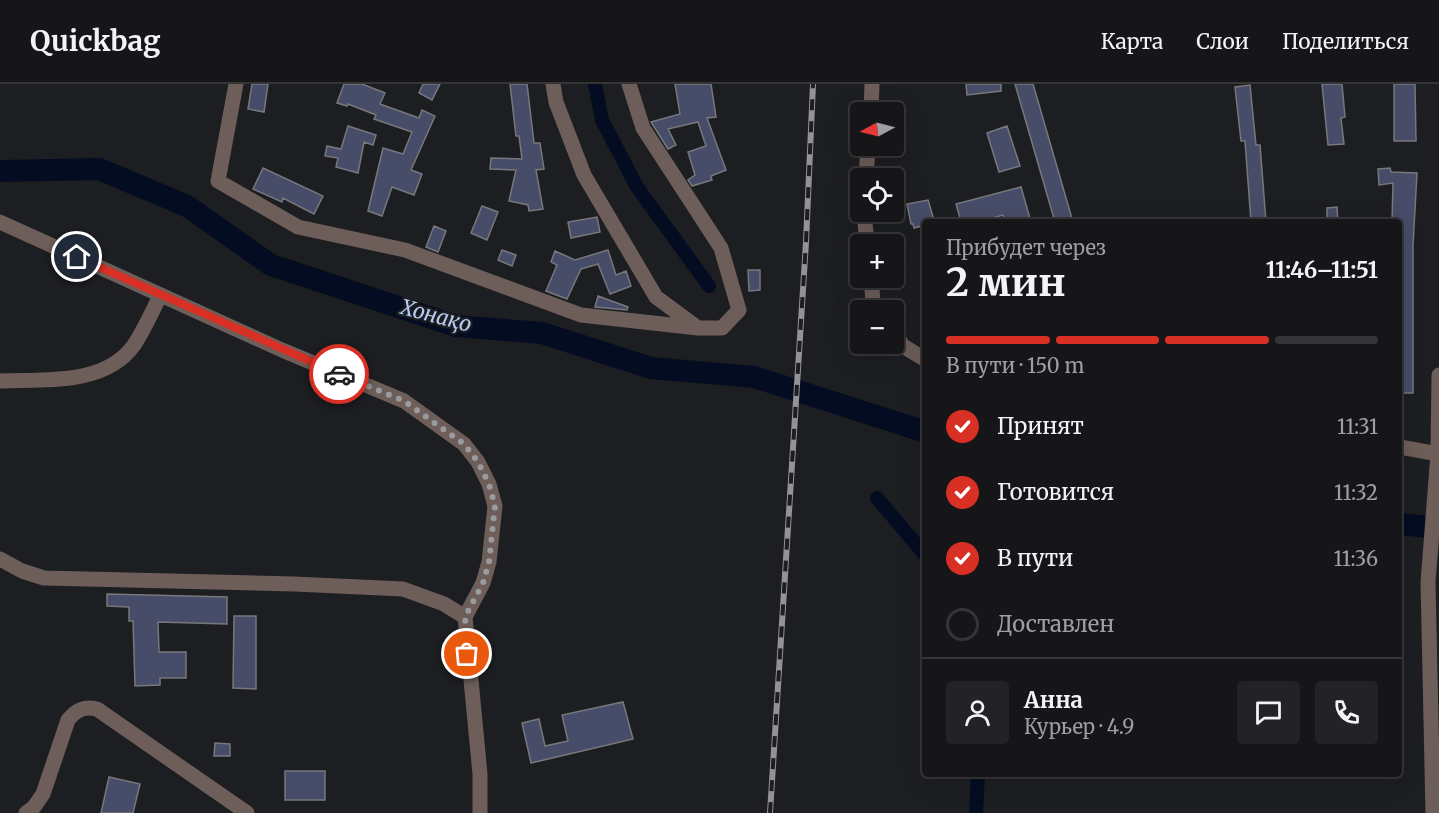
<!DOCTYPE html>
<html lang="ru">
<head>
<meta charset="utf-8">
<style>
	body { margin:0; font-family:Merriweather,serif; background:#232326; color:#f1f3f6; height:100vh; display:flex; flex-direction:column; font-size:22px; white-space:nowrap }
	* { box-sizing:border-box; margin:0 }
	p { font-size:20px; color:#9e9fa2 }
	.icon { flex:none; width:33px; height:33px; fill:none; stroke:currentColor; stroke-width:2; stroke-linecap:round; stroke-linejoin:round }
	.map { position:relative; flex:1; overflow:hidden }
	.details { position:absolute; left:922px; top:135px; width:480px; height:558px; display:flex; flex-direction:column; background:#161619; border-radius:6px; box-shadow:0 6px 24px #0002,0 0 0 2px #353538 }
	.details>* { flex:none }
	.needle { width:39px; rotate:263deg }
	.controls { position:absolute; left:850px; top:18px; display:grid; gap:12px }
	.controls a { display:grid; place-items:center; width:54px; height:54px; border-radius:6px; background:#161619; box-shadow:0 6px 24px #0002,0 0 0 2px #353538; font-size:30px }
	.pin { position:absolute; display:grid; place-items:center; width:51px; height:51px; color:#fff; margin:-26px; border:3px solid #fff; border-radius:50%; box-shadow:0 2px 6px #0007 }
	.courier { position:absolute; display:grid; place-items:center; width:60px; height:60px; margin:-30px; border:4px solid #d93025; border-radius:50%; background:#fff; color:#222; box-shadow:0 2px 8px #0007 }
	.overview em { font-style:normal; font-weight:700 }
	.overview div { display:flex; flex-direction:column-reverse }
	.overview { display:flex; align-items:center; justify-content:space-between; height:102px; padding:0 24px }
	h1 { font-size:39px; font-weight:700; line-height:45px }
	.bar { display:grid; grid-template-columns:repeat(4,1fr); gap:9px 6px; align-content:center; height:72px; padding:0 24px }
	.bar i { height:8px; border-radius:4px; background:#353538 }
	.bar .current { background:#d93025 }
	.bar p { grid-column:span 4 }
	.line { display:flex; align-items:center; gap:15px; padding:0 24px; border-top:2px solid #353538 }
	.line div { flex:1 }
	.round { display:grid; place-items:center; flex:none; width:63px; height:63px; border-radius:6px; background:#232326 }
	ol { padding:0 24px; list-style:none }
	li { display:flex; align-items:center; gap:18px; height:66px }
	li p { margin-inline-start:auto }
	li .icon { padding:6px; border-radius:50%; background:#d93025; color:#fff; stroke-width:4 }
	li:last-child { color:#9e9fa2 }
	li i { width:33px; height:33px; border:3px solid #353538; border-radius:50% }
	header { display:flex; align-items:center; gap:36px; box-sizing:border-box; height:84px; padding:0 30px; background:#161619; border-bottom:2px solid #353538 }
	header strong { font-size:28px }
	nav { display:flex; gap:33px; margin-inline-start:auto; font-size:21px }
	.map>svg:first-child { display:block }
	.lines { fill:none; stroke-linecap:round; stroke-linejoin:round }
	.canal { stroke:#040c21; stroke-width:14 }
	.river { stroke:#040c21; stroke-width:22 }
	.building { fill:#474c68; stroke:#77787c; stroke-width:1.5 }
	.minor { stroke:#6d5e59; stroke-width:15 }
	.rail-casing { stroke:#939396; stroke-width:6 }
	.rail { stroke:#1d1e21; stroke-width:4; stroke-dasharray:11; stroke-linecap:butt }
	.done { stroke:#9a9b9e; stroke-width:6; stroke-dasharray:0 10.8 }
	.route { stroke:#d93025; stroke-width:8 }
	.labels { text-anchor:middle; stroke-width:4.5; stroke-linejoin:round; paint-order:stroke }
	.water-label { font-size:21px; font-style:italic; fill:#b7cdf6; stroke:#1d1e21 }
</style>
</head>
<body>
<header>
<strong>Quickbag</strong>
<nav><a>Карта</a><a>Слои</a><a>Поделиться</a></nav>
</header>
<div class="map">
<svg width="1439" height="729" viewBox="0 0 1439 729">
	<rect width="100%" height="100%" fill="#1d1e21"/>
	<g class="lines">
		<!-- canal -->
		<path class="canal" d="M595,0L602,36L637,103L709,202
			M877,414L926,472
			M976,729L978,690"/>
		<!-- river -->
		<path class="river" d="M0,87L99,85L187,122L271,181L456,242L542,249L651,284L754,293L926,348
			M1400,440L1439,444"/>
	</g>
	<!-- building -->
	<path class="building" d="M252,0H268L264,28L248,25Z
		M344,0H362L385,9L380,20L419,34L422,26L435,32L411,86L422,90L414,111L392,103L382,132L368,127L383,64L403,70L412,48L374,35L376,31L348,20L347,22L337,19Z
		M423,0H440L432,16L419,9Z
		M510,0H527L534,59H540L544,85L536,86L543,125L529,127L528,121L509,117L516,86L490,85L491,74L522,75L519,52H516Z
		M675,0H711L716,33L707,34L726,86L711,92L712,96L692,102L688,96L695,91L688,68L706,62L698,38L668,45L676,61L668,65L651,38L680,30Z
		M966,0H1001V7L967,11Z
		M1015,0H1033L1073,138H1055Z
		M1322,0H1342L1345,33L1341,34L1344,60L1328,61Z
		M1394,0H1415L1416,57H1394Z
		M1250,1L1256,61H1260L1266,138H1251L1245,57H1241L1235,3Z
		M348,42L376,51L373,61L364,58L358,89L336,83L338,74L325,72L327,62L341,65Z
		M1007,42L1020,82L999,88L987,49Z
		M263,84L323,112L314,130L283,114L282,118L253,105Z
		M1390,84L1391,88L1417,89L1413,162V309H1400V138H1392L1393,99L1379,101L1378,85Z
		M1021,103L1031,138H1005L1003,131L979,138H961L956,120Z
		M928,116L934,136L926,138V141L914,144L913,140H911L907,120Z
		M482,122L498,128L487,156L471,149Z
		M1337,123L1338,138H1327V124Z
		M597,133L600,148L571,154L568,138Z
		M434,142L446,147L438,168L426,163Z
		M502,166L516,171L512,182L498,176Z
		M608,166L616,191L626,187L631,202L610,210L598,180L581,185L567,215L546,207L557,181L551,178L555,167L575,176Z
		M748,186H760V206L749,207Z
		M598,212L628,223L627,226L595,223Z
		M107,510L227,513V540L158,538L159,568H186V594H160V601L135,602L133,537H129V523L107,522Z
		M234,532H256V605L233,604Z
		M623,618L633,655L531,679L522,639L539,635L545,662L568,657L562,631Z
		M215,659L230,660V672H214Z
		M285,687H325V716H285Z
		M109,693L140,700L133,729H101Z"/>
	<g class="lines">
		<!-- minor -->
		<path class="minor" d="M236,0L218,97L298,143L405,166L581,231L698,244H722L739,226L721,164L643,44L629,0
			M553,0L556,18L584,91L656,213L698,244
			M871,28L872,0
			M866,94L868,62
			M864,128L867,160
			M0,138L282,266L404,317L464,360L478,378L489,400L495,422L489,478L483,499L465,533L480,690V729
			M871,194L873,217L879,226
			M894,248L903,262L926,276
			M0,297C44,295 105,302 134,261C144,246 152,228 160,212
			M1400,363L1439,370
			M0,475L22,487L44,494L294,500L403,505L444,520L465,533
			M26,729L34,723L43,710L68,636C76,626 84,622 97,625L247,729
			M1433,729L1428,498L1438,370L1439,291"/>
		<!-- rail casing -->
		<g class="rail-casing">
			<path id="rail" d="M770,729L806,158L813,0"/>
		</g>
		<!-- rail -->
		<use href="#rail" class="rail"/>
	</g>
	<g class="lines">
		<!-- done -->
		<path class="done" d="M339,290L404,317L464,360L478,378L489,400L495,422L489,478L483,499L465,533L467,570"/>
		<!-- route -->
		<path class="route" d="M77,173L339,290"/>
	</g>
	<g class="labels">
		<!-- water labels -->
		<g class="water-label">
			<text transform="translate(436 232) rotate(15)" y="7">Хонақо</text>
		</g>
	</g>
</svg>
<div class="controls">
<a><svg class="needle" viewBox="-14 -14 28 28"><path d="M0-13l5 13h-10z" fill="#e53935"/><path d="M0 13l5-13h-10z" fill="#9e9fa2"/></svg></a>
<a><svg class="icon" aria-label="locate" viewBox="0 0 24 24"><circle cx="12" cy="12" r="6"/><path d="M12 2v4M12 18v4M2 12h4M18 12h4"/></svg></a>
<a>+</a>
<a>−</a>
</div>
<div class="pin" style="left:467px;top:570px;background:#ea580c"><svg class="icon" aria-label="bag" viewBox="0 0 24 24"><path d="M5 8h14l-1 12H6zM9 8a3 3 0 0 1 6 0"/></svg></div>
<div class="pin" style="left:77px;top:173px;background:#1f2937"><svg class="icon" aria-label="home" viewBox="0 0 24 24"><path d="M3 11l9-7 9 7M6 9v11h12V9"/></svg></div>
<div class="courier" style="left:339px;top:290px"><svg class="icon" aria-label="car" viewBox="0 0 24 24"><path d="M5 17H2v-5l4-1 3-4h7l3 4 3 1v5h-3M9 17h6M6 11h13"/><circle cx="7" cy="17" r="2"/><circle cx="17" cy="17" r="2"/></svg></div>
<section class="details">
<div class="overview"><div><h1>2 мин</h1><p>Прибудет через</p></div><em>11:46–11:51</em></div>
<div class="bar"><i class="current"></i><i class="current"></i><i class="current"></i><i></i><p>В пути · 150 m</p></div>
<ol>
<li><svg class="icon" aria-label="check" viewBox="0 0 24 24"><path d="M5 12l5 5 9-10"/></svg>Принят<p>11:31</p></li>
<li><svg class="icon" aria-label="check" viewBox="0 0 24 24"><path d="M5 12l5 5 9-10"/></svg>Готовится<p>11:32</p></li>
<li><svg class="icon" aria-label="check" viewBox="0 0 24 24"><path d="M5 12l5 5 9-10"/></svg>В пути<p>11:36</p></li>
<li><i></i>Доставлен</li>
</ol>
<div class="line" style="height:108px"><a class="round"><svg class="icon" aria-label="person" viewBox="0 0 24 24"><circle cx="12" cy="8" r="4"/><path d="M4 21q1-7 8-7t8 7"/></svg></a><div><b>Анна</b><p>Курьер · 4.9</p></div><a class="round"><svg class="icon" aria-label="chat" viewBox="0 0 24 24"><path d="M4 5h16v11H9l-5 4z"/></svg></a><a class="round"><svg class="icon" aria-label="phone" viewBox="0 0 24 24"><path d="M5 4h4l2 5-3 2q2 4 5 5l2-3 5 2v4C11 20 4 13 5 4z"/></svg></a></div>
</section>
</div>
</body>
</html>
